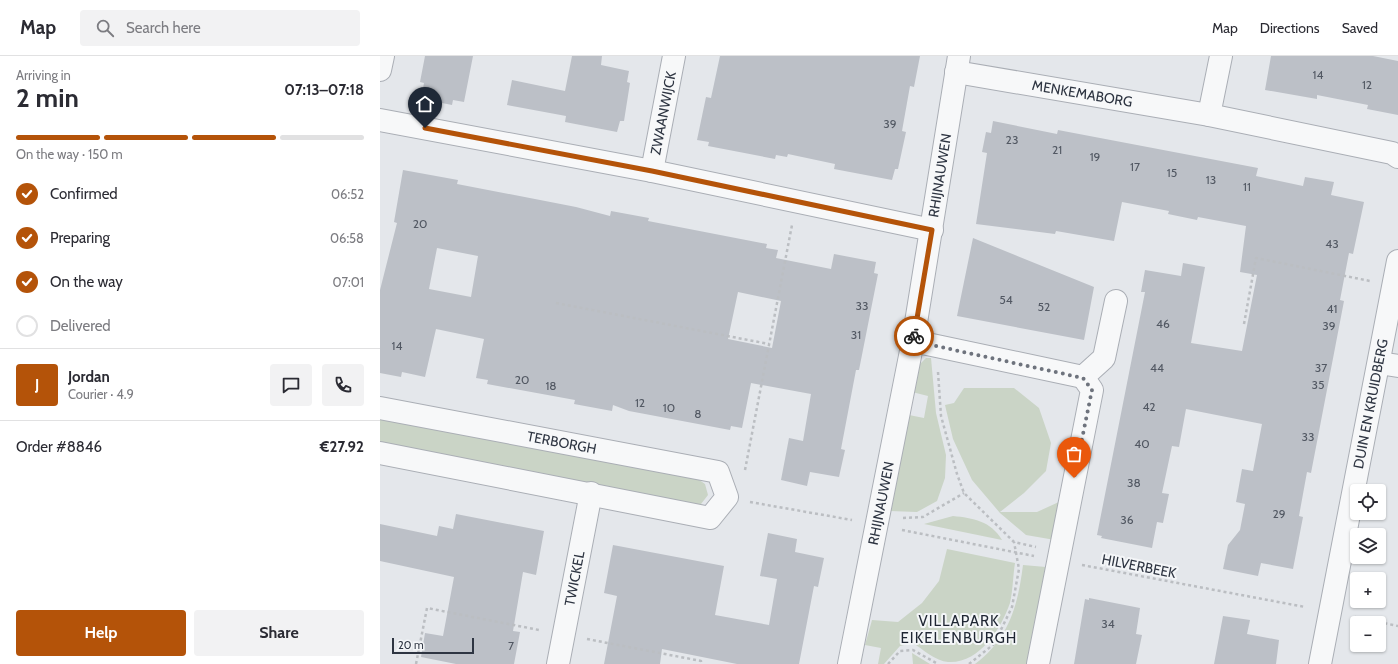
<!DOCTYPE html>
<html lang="en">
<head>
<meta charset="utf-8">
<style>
	body { margin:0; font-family:Cabin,sans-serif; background:#f2f2f3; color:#2b2b33; height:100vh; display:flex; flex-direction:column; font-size:15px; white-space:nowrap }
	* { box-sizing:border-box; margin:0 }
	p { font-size:13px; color:#7c7c81 }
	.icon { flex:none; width:22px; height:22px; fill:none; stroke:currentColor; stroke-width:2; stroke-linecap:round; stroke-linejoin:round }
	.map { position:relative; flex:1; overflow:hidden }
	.drawer { display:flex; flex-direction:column; background:#fff; width:380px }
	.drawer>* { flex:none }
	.controls { position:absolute; left:970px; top:428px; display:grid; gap:8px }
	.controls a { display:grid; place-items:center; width:36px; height:36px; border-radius:4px; background:#fff; box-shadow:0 1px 3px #0004; font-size:20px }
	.scale { position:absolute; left:12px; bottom:10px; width:82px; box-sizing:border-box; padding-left:4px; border:2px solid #2e3542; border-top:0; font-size:11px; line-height:14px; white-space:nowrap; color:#2e3542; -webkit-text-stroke:3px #f4f6f8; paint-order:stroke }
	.pin { position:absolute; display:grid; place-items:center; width:34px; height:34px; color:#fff; margin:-41px -17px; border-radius:50% 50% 50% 0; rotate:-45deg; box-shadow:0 0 4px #0007 }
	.pin .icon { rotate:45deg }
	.courier { position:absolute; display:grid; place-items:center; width:40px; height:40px; margin:-20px; border:3px solid #b45309; border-radius:50%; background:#fff; color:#222; box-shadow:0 1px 5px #0007 }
	.overview em { font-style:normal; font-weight:800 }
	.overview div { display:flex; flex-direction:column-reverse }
	.overview { display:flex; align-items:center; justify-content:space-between; height:68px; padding:0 16px }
	h1 { font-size:26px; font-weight:800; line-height:30px }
	.bar { display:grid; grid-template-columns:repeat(4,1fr); gap:6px 4px; align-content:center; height:48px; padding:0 16px }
	.bar i { height:5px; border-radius:3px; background:#e1e1e2 }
	.bar .active { background:#b45309 }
	.bar p { grid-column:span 4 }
	.line { display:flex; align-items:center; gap:10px; padding:0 16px; border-top:1px solid #e1e1e2 }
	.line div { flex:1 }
	.round { display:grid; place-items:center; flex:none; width:42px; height:42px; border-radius:4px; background:#f2f2f3 }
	ol { padding:0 16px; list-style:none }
	li { display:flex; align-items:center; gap:12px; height:44px }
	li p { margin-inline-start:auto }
	li .icon { padding:4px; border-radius:50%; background:#b45309; color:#fff; stroke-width:4 }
	li:last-child { color:#7c7c81 }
	li i { width:22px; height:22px; border:2px solid #e1e1e2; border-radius:50% }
	.cta { display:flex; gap:8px; margin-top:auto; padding:8px 16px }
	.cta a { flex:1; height:46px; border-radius:4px; background:#b45309; color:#fff; font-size:16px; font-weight:800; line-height:46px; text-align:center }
	.cta a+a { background:#f2f2f3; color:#2b2b33 }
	header { display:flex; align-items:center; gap:24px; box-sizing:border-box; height:56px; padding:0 20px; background:#fff; border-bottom:1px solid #e1e1e2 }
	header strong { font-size:19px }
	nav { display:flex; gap:22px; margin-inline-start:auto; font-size:14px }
	.search { width:280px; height:36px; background:#f2f2f3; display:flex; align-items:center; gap:10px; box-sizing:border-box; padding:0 14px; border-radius:4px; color:#7c7c81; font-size:15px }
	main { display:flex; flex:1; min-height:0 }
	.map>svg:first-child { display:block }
	.green { fill:#cad4c6 }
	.building { fill:#bcc0c7; fill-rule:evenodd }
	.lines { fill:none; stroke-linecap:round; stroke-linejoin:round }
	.minor-casing { stroke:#aaaeb5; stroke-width:24 }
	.path { stroke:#bbbec2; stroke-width:2.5; stroke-dasharray:3 3; stroke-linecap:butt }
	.minor { stroke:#f7f8f9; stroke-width:22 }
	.done { stroke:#6e737d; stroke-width:4; stroke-dasharray:0 7.2 }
	.route { stroke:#b45309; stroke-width:5 }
	.labels { text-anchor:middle; stroke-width:4; stroke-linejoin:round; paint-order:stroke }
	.number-label { font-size:12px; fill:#525863 }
	.street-label { font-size:14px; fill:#2e3542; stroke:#f4f6f8 }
	.neighbourhood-label { font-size:15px; letter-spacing:1px; fill:#1f2633; stroke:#f4f6f8 }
</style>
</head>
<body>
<header>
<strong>Map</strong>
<div class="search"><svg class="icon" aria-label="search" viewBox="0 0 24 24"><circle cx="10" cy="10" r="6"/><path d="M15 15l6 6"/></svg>Search here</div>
<nav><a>Map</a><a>Directions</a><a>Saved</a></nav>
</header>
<main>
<section class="drawer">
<div class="overview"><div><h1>2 min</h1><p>Arriving in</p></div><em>07:13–07:18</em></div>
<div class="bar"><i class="active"></i><i class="active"></i><i class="active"></i><i></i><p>On the way · 150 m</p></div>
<ol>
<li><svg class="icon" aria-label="check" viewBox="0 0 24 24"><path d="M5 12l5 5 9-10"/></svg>Confirmed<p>06:52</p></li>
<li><svg class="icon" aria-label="check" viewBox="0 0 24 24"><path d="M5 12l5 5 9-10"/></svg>Preparing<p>06:58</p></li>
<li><svg class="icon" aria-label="check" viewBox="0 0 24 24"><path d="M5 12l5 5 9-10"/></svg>On the way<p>07:01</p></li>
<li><i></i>Delivered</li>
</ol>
<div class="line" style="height:72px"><b class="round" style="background:#b45309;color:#fff">J</b><div><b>Jordan</b><p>Courier · 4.9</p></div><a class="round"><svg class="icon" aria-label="chat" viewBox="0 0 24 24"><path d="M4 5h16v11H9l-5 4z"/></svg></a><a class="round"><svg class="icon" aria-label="phone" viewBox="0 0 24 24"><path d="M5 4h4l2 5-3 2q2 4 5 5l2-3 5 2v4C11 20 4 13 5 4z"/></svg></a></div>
<div class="line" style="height:52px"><div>Order #8846</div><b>€27.92</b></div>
<div class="cta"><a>Help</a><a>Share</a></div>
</section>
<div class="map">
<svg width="1018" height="608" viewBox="0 0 1018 608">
	<rect width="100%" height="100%" fill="#e4e7eb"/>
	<!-- green -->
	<path class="green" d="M546,302H551L556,357L566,399L565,422L557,445L537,456L510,455L529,359L544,362L548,340L532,336L538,310Z
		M584,332H634L659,352L671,387L666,415L644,437L620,456H657L681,445L675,484L646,479L620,457L592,424L573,383L565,349L574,347Z
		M0,362L315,421L325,428L328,439L321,448L310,450L0,387Z
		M573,460C593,462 611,465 622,484L544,468Z
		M567,493L635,507C633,519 633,534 630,547C621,573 599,608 568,606C556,605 542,593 533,587L520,590L504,608H498L501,592L485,589L492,564L518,566L542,547L559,525Z
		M643,509L666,511L651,608H595C629,583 638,549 643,509Z
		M532,597L550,608H533Z"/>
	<!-- building -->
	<path class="building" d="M45,0H93L84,46L73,44L72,49L52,45L53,40L42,38L44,27L40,26Z
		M192,0H222L221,9L249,15L247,26L250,27L244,65H240L237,76L185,66L186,60L127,49L132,24L185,35Z
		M340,0H540L534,31L530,30L522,75L526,76L518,113H515L512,124L454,113L455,108L408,98L407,101L396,99L395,103L328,90L329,86L317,84L326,41L331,42Z
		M891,0H993L1018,5V59L987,53L988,49L937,39V43L885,34Z
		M613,65L677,78L678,74L878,112L876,120L923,130L925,121L954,126L951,139L984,146L973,198L969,197L960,244L964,245L955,292L931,417L927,416L919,460L923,461L913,513L881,507L878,520L843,513L848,489L860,474L865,448L856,446L862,413L873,415L882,368L806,353L799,391L792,390L782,437L789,438L783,467L777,466L772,492L721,482L722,480L717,479L765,236H761L765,214L801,220L803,207L825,211L811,287L862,295L877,219L860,216L866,170L818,161L817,164L788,158L789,155L742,146L734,185L676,175L675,178L596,168L607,97L602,96L606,76L611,77Z
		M23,114L78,124L77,128L196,151L230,160L231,155L269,162L268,165L387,188L386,192L398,194L396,202L451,213L454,198L496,206L494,217L498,218L479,314H476L461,393L465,394L459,421L430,416L427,430L401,424L409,382L423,385L431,338L371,327L362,372L351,370L350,374L249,355L233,349L232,355L194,348L195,344L107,328L108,324L96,322L104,283L56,273L45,321L22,316L21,321L0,317V234L17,167L14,166ZM57,192L98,200L91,241L49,233ZM358,236L401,245L392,292L348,283Z
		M593,182L714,231L704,284L577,260Z
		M76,458L164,475L156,519L143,516L133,575L140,576L134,608H76L41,601L45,577L63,580L74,521L0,505V468L57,480L59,470L73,473Z
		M388,477L417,483L415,496L444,502L438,531L434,530L419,608H357L282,593L280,608H224L237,540L224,537L233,489L344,510L335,559L389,569L397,523L380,520Z
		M709,542L760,552L756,578L762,579L756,608H694L705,543L709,544Z
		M843,560L870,564L867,578L899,584L896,608H834Z"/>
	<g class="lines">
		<!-- minor casing -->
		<g class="minor-casing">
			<g id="minor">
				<path d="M0,14L3,0"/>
				<path id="s1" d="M576,16L829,59L1012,97L1018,101"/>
				<path d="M829,59L841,0"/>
				<path d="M0,64L272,115L552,174"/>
				<path id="s2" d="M272,115L294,0"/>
				<path d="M533,285L703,321"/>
				<path d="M999,307L1018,310"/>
				<path id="s3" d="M0,352L338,416L347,441L330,462L0,397"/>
				<path id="s4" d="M178,608L211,437"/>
				<path id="s5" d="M469,608L533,285L579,0"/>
				<path d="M658,608L712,334L703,321L724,302L736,245"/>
				<path id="s6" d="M940,608L1018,205"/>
			</g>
		</g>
		<!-- path -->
		<path class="path" d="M176,247L389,288
			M864,268L876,202L990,225
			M558,316L561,360L577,418L584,437L634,486L656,491
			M365,414L412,169
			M370,446L472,464
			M523,462L543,461L584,437
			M522,474L654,500
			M702,509L925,551
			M975,561L1018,570
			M207,583L321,605V608
			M36,608L47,552L159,574
			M508,608L520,595L533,594L558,608
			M589,608L614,588L632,551L639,513L634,486"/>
		<!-- minor -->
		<use href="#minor" class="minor"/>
	</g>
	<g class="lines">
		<!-- done -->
		<path class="done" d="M534,280L533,285L703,322L712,334L694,422"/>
		<!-- route -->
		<path class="route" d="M45,72L272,115L552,174L534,280"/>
	</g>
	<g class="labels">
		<!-- number labels -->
		<g class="number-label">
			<text x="938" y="23">14</text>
			<text x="987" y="33">12</text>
			<text x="510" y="72">39</text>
			<text x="632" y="88">23</text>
			<text x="677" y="98">21</text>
			<text x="715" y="105">19</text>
			<text x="755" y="115">17</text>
			<text x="792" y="121">15</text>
			<text x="831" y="128">13</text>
			<text x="867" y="135">11</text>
			<text x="40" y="172">20</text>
			<text x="952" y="192">43</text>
			<text x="626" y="248">54</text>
			<text x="482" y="254">33</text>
			<text x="664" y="255">52</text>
			<text x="952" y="257">41</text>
			<text x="783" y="272">46</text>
			<text x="949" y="274">39</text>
			<text x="476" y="283">31</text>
			<text x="17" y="294">14</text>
			<text x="777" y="316">44</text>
			<text x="941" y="316">37</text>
			<text x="142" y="328">20</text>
			<text x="938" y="333">35</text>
			<text x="171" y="334">18</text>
			<text x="260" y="351">12</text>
			<text x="769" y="355">42</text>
			<text x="289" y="356">10</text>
			<text x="318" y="362">8</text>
			<text x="928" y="385">33</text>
			<text x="762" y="392">40</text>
			<text x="754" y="431">38</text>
			<text x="899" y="462">29</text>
			<text x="747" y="468">36</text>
			<text x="728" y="572">34</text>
			<text x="131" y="594">7</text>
		</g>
		<!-- street labels -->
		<g class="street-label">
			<text dy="5" stroke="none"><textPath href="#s1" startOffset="128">MENKEMABORG</textPath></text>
			<text dy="5" stroke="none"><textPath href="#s2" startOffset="59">ZWAANWIJCK</textPath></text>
			<text dy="5" stroke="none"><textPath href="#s5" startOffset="497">RHIJNAUWEN</textPath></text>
			<text dy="5" stroke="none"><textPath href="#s6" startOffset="265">DUIN EN KRUIDBERG</textPath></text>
			<text dy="5" stroke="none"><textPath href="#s3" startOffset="185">TERBORGH</textPath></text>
			<text dy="5" stroke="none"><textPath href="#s5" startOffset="164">RHIJNAUWEN</textPath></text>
			<text transform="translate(759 510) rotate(11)" y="5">HILVERBEEK</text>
			<text dy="5" stroke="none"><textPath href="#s4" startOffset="87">TWICKEL</textPath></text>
		</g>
		<!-- neighbourhood labels -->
		<g class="neighbourhood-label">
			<text x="579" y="570">VILLAPARK<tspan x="579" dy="17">EIKELENBURGH</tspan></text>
		</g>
	</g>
</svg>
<div class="controls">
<a><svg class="icon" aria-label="locate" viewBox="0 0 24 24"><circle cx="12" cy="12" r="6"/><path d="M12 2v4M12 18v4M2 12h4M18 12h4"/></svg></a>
<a><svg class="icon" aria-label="layers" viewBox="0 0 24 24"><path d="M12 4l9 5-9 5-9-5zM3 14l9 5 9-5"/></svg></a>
<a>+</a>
<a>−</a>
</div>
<div class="scale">20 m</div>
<div class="pin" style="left:694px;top:422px;background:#ea580c"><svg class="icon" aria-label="bag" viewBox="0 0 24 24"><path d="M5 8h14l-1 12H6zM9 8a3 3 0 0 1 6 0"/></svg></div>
<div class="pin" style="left:45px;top:72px;background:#1f2937"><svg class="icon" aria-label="home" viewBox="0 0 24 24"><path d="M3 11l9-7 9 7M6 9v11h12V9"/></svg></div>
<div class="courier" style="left:534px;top:280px"><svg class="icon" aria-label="bike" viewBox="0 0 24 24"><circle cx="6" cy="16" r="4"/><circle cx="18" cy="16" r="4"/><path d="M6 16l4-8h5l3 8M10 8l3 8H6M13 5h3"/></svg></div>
</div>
</main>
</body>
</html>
